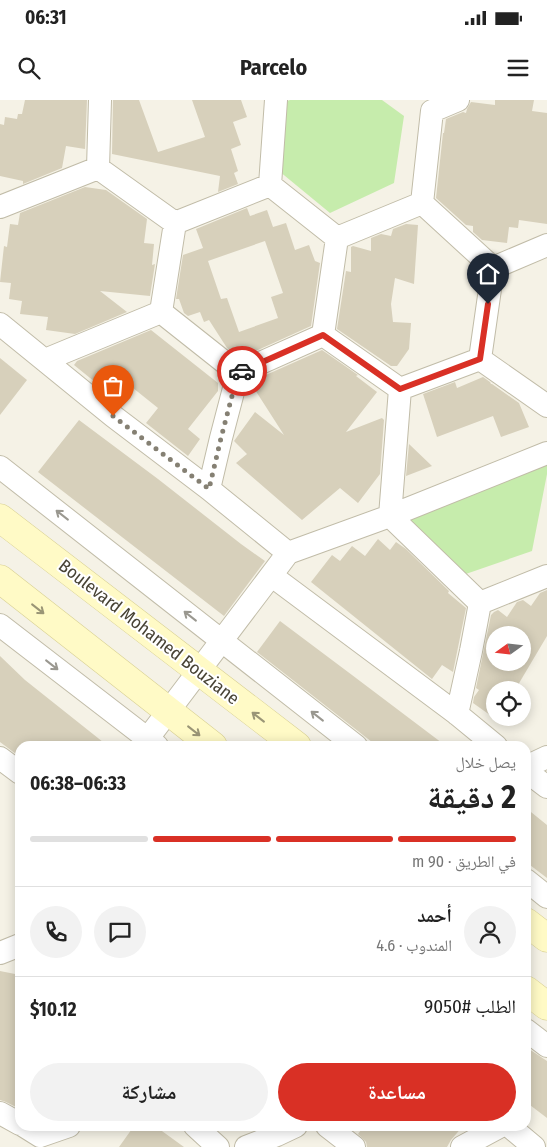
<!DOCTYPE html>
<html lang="ar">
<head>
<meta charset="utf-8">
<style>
	body { margin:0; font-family:"Fira Sans Condensed","Noto Naskh Arabic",sans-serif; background:#f2f2f2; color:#222; direction:rtl; height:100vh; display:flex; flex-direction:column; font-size:19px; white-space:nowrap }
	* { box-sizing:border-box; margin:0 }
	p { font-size:16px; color:#767676 }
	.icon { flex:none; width:28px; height:28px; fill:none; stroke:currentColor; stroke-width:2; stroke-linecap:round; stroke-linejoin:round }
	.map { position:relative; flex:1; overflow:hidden; direction:ltr }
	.details { position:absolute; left:15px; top:641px; width:516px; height:390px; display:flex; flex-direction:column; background:#fff; border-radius:15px; box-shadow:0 2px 12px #0003; direction:rtl }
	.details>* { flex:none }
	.needle { width:32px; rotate:255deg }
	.controls { position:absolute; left:486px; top:526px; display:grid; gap:10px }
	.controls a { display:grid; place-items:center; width:45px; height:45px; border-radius:50%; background:#fff; box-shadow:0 2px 12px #0003; font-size:25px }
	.pin { position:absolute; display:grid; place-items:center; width:42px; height:42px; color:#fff; margin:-51px -21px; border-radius:50% 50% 50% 0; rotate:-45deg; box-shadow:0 0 5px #0007 }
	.pin .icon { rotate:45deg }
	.courier { position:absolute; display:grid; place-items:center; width:50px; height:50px; margin:-25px; border:4px solid #d93025; border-radius:50%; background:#fff; color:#222; box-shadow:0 1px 6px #0007 }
	.head em { font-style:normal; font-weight:700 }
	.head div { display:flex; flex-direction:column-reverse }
	.head { display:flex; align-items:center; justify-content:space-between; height:85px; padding:0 15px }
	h1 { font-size:32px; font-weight:700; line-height:38px }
	.bar { display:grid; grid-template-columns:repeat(4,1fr); gap:8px 5px; align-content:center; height:60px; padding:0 15px }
	.bar i { height:6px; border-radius:4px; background:#e0e0e0 }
	.bar .active { background:#d93025 }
	.bar p { grid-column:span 4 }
	.line { display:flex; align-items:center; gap:12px; padding:0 15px; border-top:1px solid #e0e0e0 }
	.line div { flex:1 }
	.round { display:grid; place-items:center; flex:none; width:52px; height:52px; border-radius:26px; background:#f2f2f2 }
	.action { display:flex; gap:10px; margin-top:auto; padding:10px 15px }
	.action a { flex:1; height:58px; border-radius:30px; background:#d93025; color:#fff; font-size:20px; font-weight:700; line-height:58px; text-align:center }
	.action a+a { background:#f2f2f2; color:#222 }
	.status { display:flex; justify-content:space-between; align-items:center; height:35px; padding:0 25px; background:#fff; direction:ltr }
	.status svg { height:14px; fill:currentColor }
	header { display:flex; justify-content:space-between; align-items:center; height:65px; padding:0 15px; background:#fff; font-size:22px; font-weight:700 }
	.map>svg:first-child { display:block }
	.green { fill:#c6ecac }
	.building { fill:#d7d0bb; fill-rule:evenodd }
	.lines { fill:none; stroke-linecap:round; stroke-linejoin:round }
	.street-casing { stroke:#c1bca8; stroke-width:24 }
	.secondary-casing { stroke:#d8d093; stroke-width:29 }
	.street { stroke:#fff; stroke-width:22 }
	.secondary { stroke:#fffac6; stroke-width:28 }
	.oneway { stroke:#9a9890 }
	.oneway2 { stroke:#9a9576 }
	.done { stroke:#858073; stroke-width:5; stroke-dasharray:0 9 }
	.route { stroke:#d93025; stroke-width:6 }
	.labels { text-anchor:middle; stroke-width:4; stroke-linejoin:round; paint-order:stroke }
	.street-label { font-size:18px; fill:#484335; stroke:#fff }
</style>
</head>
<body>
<div class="status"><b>06:31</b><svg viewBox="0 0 49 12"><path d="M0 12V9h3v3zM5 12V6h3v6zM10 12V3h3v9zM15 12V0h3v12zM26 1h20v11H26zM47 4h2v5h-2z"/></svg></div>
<header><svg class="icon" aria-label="menu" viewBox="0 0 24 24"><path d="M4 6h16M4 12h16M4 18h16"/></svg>Parcelo<svg class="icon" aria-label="search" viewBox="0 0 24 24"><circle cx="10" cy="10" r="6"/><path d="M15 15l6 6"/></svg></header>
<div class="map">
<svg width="547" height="1047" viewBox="0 0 547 1047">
	<rect width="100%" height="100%" fill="#f5f2e6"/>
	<!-- green -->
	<path class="green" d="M290,0H382L404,16L394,83L330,113L279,71L285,2Z
		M547,358V374L532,451L460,476L399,417Z"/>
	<!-- building -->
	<path class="building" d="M25,0H87L85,49L66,46L62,68L23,84V81L0,76V24L4,25L5,17L17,19L18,14H22Z
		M113,0H139L158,52L205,37L192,0H241L247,17L233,22L241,45L231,49L238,71L234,73L238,84L218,92L220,76L112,54Z
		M495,0H534L532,11L547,13V124L519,120L518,128L509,127L507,143L482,140L473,132V126L466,125L436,98L443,33H444L446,19L463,12L466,13L467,9L471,2L495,5Z
		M85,87L106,90L147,119L144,143L154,144L152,165L155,164L150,196L100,191L127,212L75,234L46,230L48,217L20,214L22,201L9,199L11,183L0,182L4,146L7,147L10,124L18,125L20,113Z
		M247,108L250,116L267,110L273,127L286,123L295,150L309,145L315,161L320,163L311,226L240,258L227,248L209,220L204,222L200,212L188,216L184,213L179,199H176L183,155L203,148L196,129ZM265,141L283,193L271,197L278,218L239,232L227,198L221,199L208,161Z
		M406,124L418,125L414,184L395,178L391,204L393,222L411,223L409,249L397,266H391L337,229L346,171L351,172V147L353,146L371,151V138L381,134L391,136L393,129Z
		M151,230L218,283V291L188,329L200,339L188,356L146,323L158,308L123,280L111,295L74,265L77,261Z
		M322,250L358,275L356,276L377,292L346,332L382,318L384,320L380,374L358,403L340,388L302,420L236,363L247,354L234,341L255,312L284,335L250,282Z
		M0,258L27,280L0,315Z
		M483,277L490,282L491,284H492L519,303L529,327L501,337L493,316L437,337L423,294L455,282L457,288Z
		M79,320L158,379L241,444L265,461L224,516L38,372Z
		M409,344L432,366L406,376Z
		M378,439L390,450L396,442L406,449L449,491L448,493L466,508L453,572L442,565L432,579L311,482L332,455L340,461L352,446L365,456Z
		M547,490V536L515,590H495V618H499L497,620L473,603L474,597L479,590L476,588L491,515L494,512L498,510L507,517L517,502L523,500L531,506L540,493ZM495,535H522V562H495Z
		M280,521L352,575L446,646H377L257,552Z
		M0,556L25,580L108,646H20V657L0,642Z
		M526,708L547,725V778L526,762Z
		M0,871L20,875V1009L6,1002L0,1000Z
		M526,947L547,961V1018L526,1002Z
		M134,1026H155L184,1047H119Z
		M364,1026H463L451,1040L447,1047H367L366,1042L358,1034Z"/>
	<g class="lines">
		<!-- street casing -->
		<g class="street-casing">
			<path id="street" d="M100,0L98,68L175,123
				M270,85L276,0
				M270,85L337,138
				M422,103L432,11L458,0
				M422,103L493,168
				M0,107L98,68
				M175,123L270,85
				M337,138L422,103
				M493,168L547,145
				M161,212L238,273
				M161,212L175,123
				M0,224L113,316L209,389L288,453
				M323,235L337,138
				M323,235L400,289
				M480,259L493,168
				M480,259L547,306
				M45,260L161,212
				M238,273L323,235
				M400,289L390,416L480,503L471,551L457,614
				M400,289L480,259
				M0,367L356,646
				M209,389L221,338L238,273
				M272,476L457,614L496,646
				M480,503L547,476
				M0,525L157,646
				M142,646L288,453L390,416L547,353
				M0,658L20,673
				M526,667L547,657
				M526,671L547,687
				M526,780L547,797
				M0,853L20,845
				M526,930L547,946
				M0,1013L20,1024
				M24,1026L40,1036L69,1026
				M195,1026L218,1047
				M327,1026L354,1047
				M509,1026L534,1047
				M246,1047L277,1035L296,1026
				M462,1047L501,1026"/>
		</g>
		<!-- secondary casing -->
		<g class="secondary-casing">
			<path id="secondary" d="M0,418L297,646
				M0,479L213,646
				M526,822L547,838
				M526,890L547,906"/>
		</g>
		<!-- street -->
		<use href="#street" class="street"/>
		<!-- secondary -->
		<use href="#secondary" class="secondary"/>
	</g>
	<!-- one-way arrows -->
	<defs><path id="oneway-shaft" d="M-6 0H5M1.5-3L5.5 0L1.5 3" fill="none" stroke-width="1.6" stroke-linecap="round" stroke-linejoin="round" transform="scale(1.25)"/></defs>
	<g class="oneway">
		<use href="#oneway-shaft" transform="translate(62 415) rotate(-142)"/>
		<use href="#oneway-shaft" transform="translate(190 516) rotate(-142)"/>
		<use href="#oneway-shaft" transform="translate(52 565) rotate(38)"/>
		<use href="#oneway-shaft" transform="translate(317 616) rotate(-142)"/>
	</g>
	<g class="oneway2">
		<use href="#oneway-shaft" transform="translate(38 509) rotate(38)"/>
		<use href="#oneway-shaft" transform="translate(258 617) rotate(-142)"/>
		<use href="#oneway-shaft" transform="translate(194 631) rotate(38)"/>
	</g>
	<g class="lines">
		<!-- done -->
		<path class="done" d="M113,316L209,389L221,338L238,273L242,271"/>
		<!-- route -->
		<path class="route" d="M242,271L323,235L400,289L480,259L488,204"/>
	</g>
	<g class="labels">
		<!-- street labels -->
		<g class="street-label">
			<text transform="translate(149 532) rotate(38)" y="6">Boulevard Mohamed Bouziane</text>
		</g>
	</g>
</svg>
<div class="controls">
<a><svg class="needle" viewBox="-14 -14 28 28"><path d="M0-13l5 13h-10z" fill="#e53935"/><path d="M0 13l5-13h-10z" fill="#767676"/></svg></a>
<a><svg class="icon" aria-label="locate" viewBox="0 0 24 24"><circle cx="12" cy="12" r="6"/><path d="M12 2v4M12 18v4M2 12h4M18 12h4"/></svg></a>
</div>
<div class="pin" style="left:113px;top:316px;background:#ea580c"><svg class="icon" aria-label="bag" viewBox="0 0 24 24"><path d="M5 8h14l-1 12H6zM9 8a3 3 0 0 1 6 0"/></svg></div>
<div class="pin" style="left:488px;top:204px;background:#1f2937"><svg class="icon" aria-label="home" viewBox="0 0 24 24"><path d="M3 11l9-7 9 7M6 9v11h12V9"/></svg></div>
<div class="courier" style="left:242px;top:271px"><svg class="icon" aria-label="car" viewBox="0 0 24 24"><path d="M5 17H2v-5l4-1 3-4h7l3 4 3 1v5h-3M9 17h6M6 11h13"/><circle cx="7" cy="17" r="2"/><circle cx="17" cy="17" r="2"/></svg></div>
<section class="details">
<div class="head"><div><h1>2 دقيقة</h1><p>يصل خلال</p></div><em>06:33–06:38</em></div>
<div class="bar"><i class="active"></i><i class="active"></i><i class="active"></i><i></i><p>في الطريق · 90 m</p></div>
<div class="line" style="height:90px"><a class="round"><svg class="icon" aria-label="person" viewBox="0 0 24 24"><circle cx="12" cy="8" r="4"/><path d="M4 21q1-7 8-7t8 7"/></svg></a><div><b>أحمد</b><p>المندوب · 4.6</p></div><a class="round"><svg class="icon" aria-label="chat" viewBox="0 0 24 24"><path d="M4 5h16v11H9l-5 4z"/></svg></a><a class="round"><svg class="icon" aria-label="phone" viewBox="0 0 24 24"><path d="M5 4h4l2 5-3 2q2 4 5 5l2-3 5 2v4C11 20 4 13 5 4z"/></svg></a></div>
<div class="line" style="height:65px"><div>الطلب #9050</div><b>$10.12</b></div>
<div class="action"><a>مساعدة</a><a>مشاركة</a></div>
</section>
</div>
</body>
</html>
